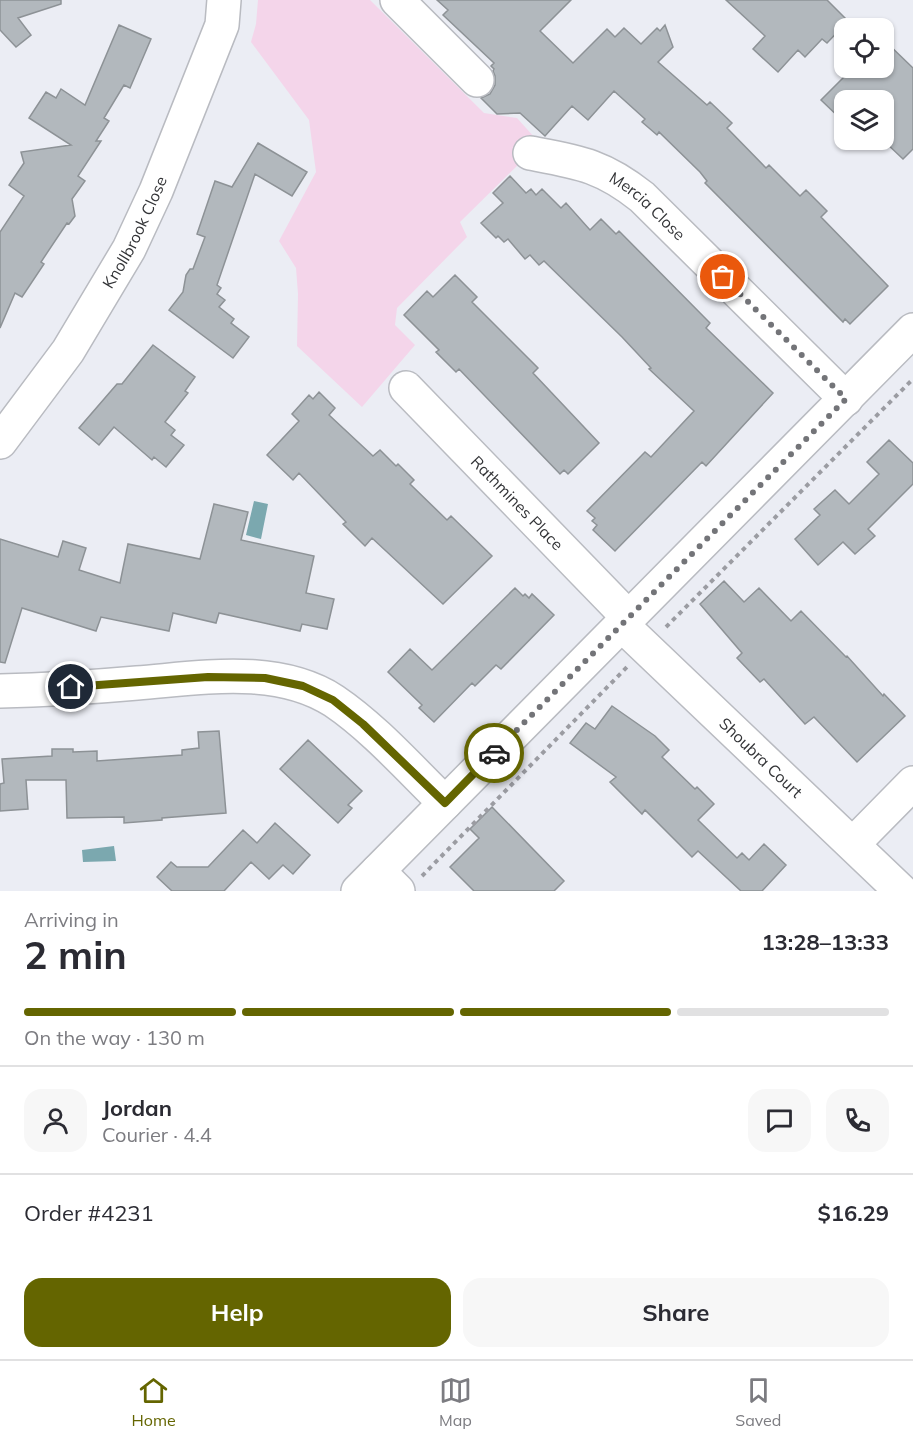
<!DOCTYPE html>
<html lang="en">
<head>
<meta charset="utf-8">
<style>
	body { margin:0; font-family:Mulish,sans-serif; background:#f7f7f7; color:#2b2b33; height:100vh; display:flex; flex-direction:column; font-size:22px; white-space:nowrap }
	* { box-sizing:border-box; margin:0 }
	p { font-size:20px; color:#7c7c81 }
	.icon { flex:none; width:33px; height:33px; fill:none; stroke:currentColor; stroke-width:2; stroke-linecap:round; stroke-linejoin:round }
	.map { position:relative; height:891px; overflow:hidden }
	.side { display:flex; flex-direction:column; background:#fff; flex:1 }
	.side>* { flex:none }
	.buttons { position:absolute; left:834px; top:18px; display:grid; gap:12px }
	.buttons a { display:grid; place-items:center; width:60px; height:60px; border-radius:12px; background:#fff; box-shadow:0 2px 4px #0004; font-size:30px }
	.pin { position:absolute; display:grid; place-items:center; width:51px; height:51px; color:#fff; margin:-26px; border:3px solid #fff; border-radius:50%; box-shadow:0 2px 6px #0007 }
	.courier { position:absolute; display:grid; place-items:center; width:60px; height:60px; margin:-30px; border:4px solid #646500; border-radius:50%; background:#fff; color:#222; box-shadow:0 2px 8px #0007 }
	.headline em { font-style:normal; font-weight:700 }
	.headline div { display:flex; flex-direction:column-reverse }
	.headline { display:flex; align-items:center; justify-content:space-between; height:102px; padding:0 24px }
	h1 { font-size:39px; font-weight:700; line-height:45px }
	.bar { display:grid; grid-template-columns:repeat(4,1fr); gap:9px 6px; align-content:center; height:72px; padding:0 24px }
	.bar i { height:8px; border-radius:4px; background:#e1e1e2 }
	.bar .selected { background:#646500 }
	.bar p { grid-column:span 4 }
	.line { display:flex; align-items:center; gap:15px; padding:0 24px; border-top:2px solid #e1e1e2 }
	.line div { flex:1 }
	.round { display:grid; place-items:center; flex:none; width:63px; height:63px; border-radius:18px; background:#f7f7f7 }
	.primary-button { display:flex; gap:12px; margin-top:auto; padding:12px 24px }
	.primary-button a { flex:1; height:69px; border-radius:18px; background:#646500; color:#fff; font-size:24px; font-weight:700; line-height:69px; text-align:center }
	.primary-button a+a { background:#f7f7f7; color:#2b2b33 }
	.tab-bar { display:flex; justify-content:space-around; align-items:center; height:84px; border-top:2px solid #e1e1e2; background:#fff; font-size:16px; color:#7c7c81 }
	.tab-bar a { display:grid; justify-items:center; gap:3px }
	.tab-bar .selected { color:#646500 }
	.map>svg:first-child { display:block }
	.green { fill:#f4d5ea }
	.water { fill:#7ba8af }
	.building { fill:#b2b8bd; stroke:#8d9296; stroke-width:1.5 }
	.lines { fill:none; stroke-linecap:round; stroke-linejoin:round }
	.minor-casing { stroke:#b9bbc1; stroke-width:36 }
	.path { stroke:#9b9ca2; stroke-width:4; stroke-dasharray:4.5 4.5; stroke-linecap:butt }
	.minor { stroke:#fff; stroke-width:33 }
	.done { stroke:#737478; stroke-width:6; stroke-dasharray:0 10.8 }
	.route { stroke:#646500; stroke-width:8 }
	.labels { text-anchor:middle; stroke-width:6; stroke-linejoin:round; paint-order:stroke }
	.street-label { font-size:16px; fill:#323336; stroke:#f9fafe }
</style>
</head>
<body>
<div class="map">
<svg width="913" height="891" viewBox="0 0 913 891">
	<rect width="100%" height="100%" fill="#ebedf4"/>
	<!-- green -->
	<path class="green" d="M258,0H370L484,113L517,118L535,138L521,162L460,222L467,237L397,308L395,325L415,345L362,407L297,346L298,294L296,268L279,241L316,172L309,120L251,42L256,24Z"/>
	<!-- water -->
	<path class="water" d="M254,501L268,504L261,539L246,535Z
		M114,846L116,861L83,862L82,850Z"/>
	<!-- building -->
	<path class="building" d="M0,0H61V4L18,18L31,35L16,47L0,30Z
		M437,0H571L540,31L573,63L607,29L615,37L624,28L641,44L657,28L660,31L665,25L673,47L658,62L707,105L710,102L732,123L727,128L766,168L769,165L800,196L806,190L827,211L821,217L888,286L850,324L845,319L843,322L705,183L707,181L700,172L659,132L657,135L642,122L645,119L614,91L588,120L572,106L545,136L520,113L497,114L481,98L490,94L495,85V76L493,71L494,69L491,66L494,63L443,15L448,10Z
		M726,0H827L848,21L827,43L822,39L805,57L798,50L778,72L753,49L765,36Z
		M119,25L151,39L130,88L124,85L104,118L109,121L96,141H101L78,176L85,181L72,199L75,216L69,224L67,223L41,262L44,264L22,297L15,293L0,328V232L24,196L9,185L24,163L21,152L71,145L29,118L46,92L56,98L61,89L85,105Z
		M884,40L913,68V149L903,159L884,141V100H844V122L821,100L853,68H884Z
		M258,143L307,172L292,196L255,174L217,285L221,288L217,294L225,300L219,307L234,319L231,323L249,337L233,358L169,310L183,292L186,275L190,269H193L205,237L197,234L215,181L232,187Z
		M510,176L526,193L531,189L536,195L542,189L561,208L566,203L590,230L601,219L616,234L619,231L710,323L706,328L773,393L706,466L702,462L615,551L593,530L597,525L592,521L595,518L587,511L645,452L651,457L694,411L649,369L651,368L622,337L544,261L539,265L530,255L525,259L508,239L504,242L498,236L496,238L481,223L503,203L493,193Z
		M455,275L477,297L472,302L538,368L533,373L599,443L568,474L564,470L560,474L459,369L456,372L436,352L439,350L404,315L427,291L433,297Z
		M153,345L195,377L185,391L188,393L165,422L175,430L171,435L184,445L166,467L154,457L152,460L114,427L99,445L79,428L117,384H122Z
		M319,392L335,408L329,415L373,456L380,450L396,466L398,464L414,480L410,484L447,520L451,516L492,556L443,604L372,538L365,546L343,524L346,522L299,473L293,480L267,455L299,421L292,414L309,395L313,399Z
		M889,440L913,463V484L868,529L875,536L855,554L843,542L818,565L795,539L820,515L814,509L835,490L849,504L879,474L867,462Z
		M214,504L248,512L241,540L314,556L306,593L334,599L327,629L302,624L300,631L219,613L216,623L173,613L169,631L101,617L96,631L22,608L5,663L0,662V539L58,557L63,541L86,548L79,570L120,583L128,544L200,559Z
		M724,581L744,602L759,588L791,621L801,611L846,657L847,656L883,696L884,694L905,716L857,762L814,717L805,724L764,679L760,682L737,658L742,653L700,604Z
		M515,588L523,596L525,594L529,598L532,594L554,615L501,669L496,665L475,686L472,683L434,722L419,708L422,705L388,672L410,649L432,670Z
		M612,706L655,736L669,750L662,757L695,789L697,787L714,804L698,820L737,858L742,853L749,860L764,844L786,865L762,891H741L698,851L692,857L645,810L642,814L610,782L616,777L570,743L586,723L595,729Z
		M219,731L226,813L162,818V820L124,823V817L67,818L66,780H26L28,809L0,811V784L4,783L2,759L52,756V749H73V752L97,751V761L182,755V750L199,748L198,732Z
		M308,740L362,791L348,805L352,808L338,823L280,769Z
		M492,807L564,881L554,891H474L450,867L479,838L470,829Z
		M275,823L310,855L293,874L283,865L269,879L251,862L224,891H172L157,877L171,862L177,867H208L243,830L257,843Z"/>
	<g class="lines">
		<!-- minor casing -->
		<g class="minor-casing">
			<g id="minor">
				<path d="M397,0L477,80"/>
				<path id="s1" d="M530,153C578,162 602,165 642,197L846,399"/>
				<path id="s2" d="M406,388L629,618"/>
				<path id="s3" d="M0,442L68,351L129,249L156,191L222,25L224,0"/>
				<path id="s4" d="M622,625L901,891"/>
				<path d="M0,691C45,690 92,687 137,683C201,678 277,664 334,701C374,728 410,769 445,803"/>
				<path d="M853,844L913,783"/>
				<path d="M378,871L398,891"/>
				<path d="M358,891L913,330"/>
			</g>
		</g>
		<!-- path -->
		<path class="path" d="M666,627L913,379
			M422,876L627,667"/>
		<!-- minor -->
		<use href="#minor" class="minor"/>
	</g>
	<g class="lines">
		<!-- done -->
		<path class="done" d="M494,753L846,399L723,277"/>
		<!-- route -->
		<path class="route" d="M71,687L208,677L265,678L303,686L333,700L363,724L445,803L494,753"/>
	</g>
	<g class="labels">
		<!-- street labels -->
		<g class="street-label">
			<text dy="6" stroke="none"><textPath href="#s1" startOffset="132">Mercia Close</textPath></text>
			<text dy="6" stroke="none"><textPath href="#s3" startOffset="250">Knollbrook Close</textPath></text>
			<text dy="6" stroke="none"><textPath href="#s2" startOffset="160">Rathmines Place</textPath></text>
			<text dy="6" stroke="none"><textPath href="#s4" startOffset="192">Shoubra Court</textPath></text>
		</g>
	</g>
</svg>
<div class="buttons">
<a><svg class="icon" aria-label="locate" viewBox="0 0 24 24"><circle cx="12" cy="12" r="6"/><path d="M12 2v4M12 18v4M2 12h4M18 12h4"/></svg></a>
<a><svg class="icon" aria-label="layers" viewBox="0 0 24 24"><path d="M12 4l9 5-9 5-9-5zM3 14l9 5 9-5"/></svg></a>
</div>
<div class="pin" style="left:723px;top:277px;background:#ea580c"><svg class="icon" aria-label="bag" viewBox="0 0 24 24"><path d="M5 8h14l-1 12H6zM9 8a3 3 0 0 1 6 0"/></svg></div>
<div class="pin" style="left:71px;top:687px;background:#1f2937"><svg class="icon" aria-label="home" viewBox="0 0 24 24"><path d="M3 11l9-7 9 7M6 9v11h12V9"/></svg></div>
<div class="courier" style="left:494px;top:753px"><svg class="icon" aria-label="car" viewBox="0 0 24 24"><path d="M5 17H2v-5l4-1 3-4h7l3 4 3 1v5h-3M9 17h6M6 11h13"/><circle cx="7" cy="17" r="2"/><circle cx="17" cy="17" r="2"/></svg></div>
</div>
<section class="side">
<div class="headline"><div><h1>2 min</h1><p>Arriving in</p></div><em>13:28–13:33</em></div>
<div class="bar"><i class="selected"></i><i class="selected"></i><i class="selected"></i><i></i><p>On the way · 130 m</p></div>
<div class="line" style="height:108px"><a class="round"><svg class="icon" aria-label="person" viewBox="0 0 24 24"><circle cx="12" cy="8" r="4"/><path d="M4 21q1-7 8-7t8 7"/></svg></a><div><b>Jordan</b><p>Courier · 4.4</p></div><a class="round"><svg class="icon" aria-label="chat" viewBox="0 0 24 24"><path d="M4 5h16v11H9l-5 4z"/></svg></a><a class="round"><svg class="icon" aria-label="phone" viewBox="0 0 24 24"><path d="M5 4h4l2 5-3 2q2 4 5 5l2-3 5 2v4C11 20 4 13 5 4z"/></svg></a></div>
<div class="line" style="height:78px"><div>Order #4231</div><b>$16.29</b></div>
<div class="primary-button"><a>Help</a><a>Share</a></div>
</section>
<nav class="tab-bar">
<a class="selected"><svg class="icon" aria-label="home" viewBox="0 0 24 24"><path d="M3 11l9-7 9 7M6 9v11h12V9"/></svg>Home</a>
<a><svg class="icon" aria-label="map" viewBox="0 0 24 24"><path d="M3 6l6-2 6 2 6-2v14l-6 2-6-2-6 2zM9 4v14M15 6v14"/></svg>Map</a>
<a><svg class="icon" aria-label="saved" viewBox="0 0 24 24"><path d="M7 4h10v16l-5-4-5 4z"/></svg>Saved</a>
</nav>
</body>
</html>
